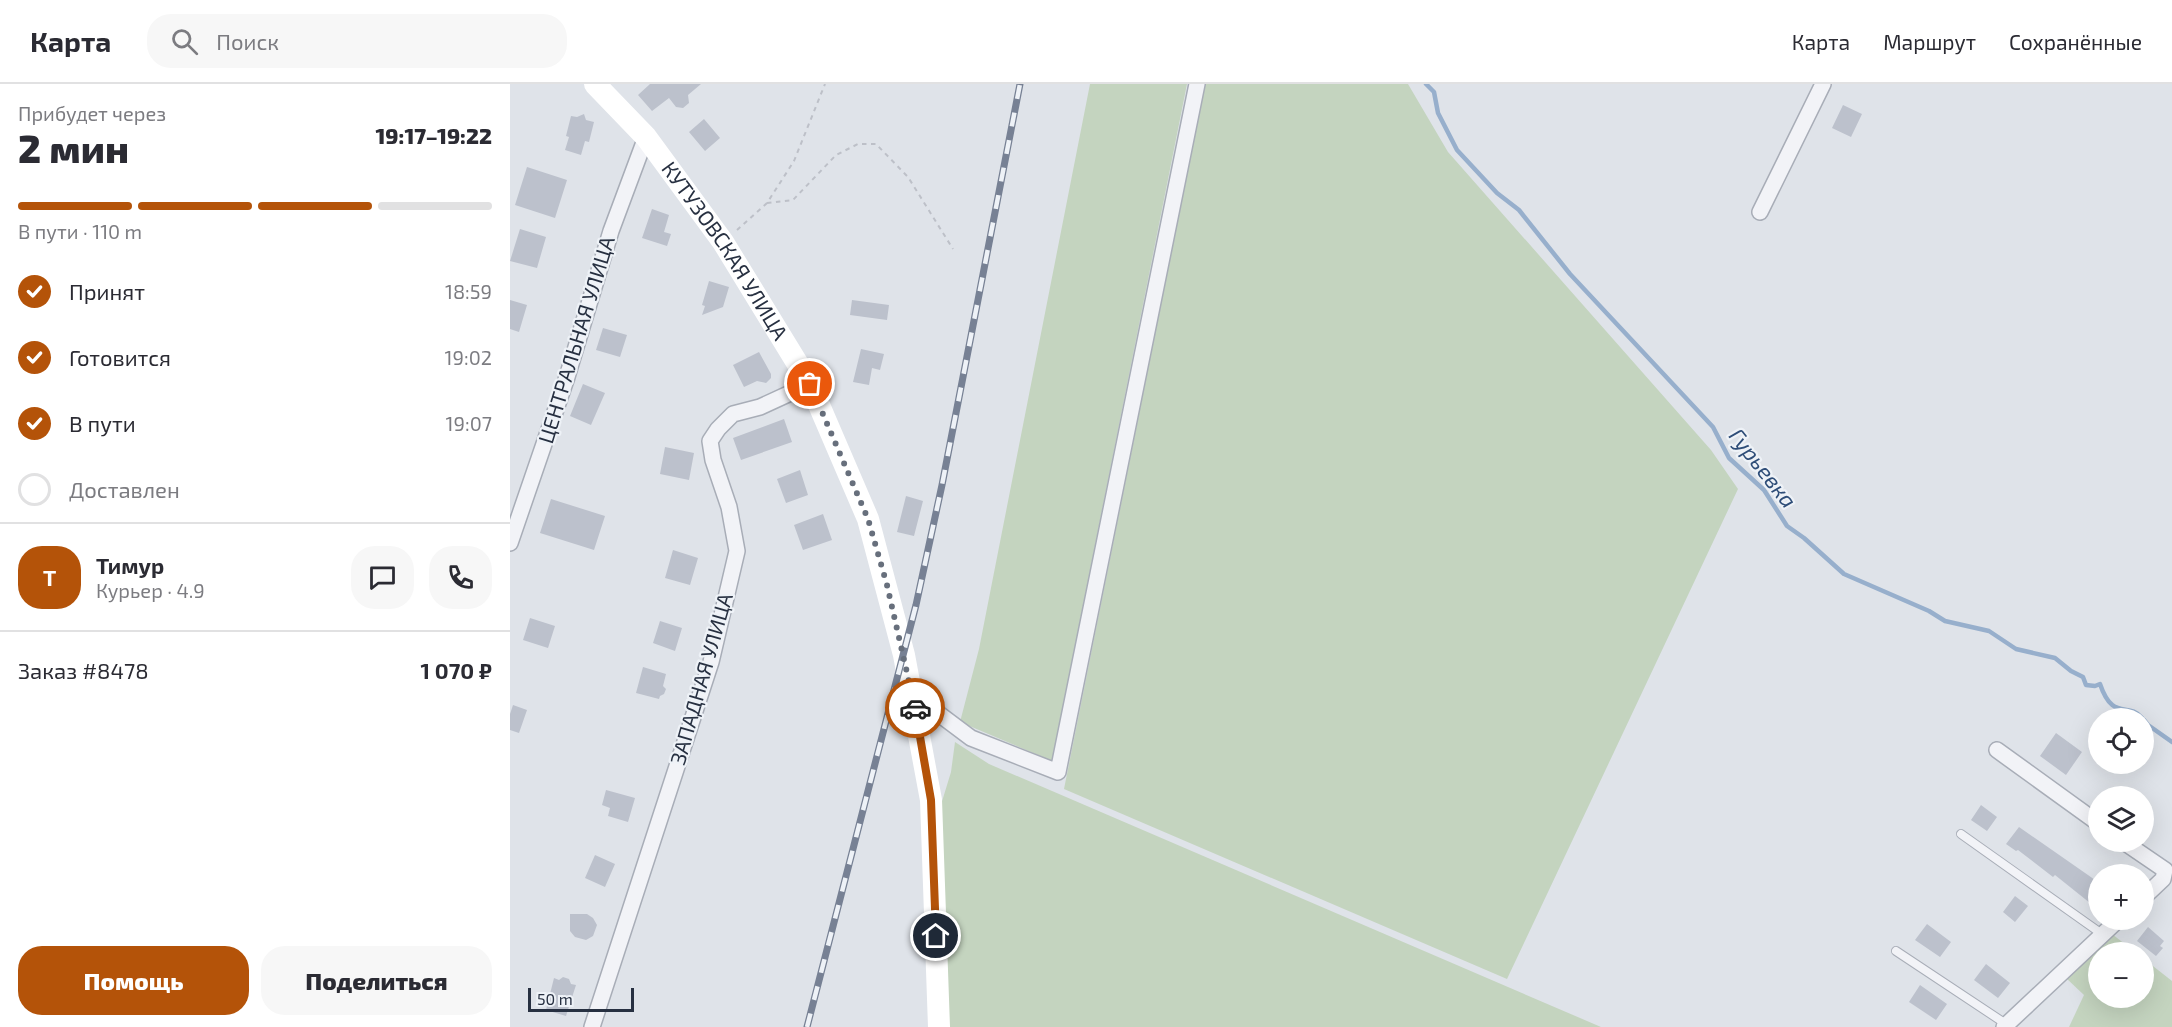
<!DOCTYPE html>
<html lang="ru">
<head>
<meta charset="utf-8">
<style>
	body { margin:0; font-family:"Exo 2",sans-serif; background:#f7f7f7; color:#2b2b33; height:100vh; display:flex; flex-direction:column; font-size:22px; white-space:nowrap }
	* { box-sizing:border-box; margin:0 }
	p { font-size:20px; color:#7c7c81 }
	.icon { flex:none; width:33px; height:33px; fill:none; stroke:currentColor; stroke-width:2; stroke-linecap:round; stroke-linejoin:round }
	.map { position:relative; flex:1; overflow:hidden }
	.side { display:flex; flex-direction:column; background:#fff; width:510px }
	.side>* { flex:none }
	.controls { position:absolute; left:1578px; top:624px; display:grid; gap:12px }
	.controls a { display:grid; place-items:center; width:66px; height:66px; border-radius:50%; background:#fff; box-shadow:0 6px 24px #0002; font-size:30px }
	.scale { position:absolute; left:18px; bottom:15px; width:106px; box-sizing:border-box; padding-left:6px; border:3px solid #273041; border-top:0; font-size:16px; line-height:21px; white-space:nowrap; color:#273041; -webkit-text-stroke:4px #eef2f7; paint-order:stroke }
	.pin { position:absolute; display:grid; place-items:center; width:51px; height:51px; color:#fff; margin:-26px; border:3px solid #fff; border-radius:50%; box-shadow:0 2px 6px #0007 }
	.courier { position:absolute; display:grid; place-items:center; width:60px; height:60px; margin:-30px; border:4px solid #b45309; border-radius:50%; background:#fff; color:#222; box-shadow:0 2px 8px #0007 }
	.head em { font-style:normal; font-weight:800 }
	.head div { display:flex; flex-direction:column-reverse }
	.head { display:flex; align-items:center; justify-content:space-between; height:102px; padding:0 18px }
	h1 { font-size:39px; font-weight:800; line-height:45px }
	.bar { display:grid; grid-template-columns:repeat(4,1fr); gap:9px 6px; align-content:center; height:72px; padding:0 18px }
	.bar i { height:8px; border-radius:4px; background:#e1e1e2 }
	.bar .selected { background:#b45309 }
	.bar p { grid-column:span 4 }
	.line { display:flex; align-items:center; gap:15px; padding:0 18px; border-top:2px solid #e1e1e2 }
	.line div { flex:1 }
	.round { display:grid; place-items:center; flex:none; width:63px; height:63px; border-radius:24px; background:#f7f7f7 }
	ol { padding:0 18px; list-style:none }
	li { display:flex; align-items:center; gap:18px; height:66px }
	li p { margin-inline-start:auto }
	li .icon { padding:6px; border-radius:50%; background:#b45309; color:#fff; stroke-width:4 }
	li:last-child { color:#7c7c81 }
	li i { width:33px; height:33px; border:3px solid #e1e1e2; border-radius:50% }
	.cta { display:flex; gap:12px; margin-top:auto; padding:12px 18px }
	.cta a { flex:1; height:69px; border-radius:24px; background:#b45309; color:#fff; font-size:24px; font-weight:800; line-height:69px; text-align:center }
	.cta a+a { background:#f7f7f7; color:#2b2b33 }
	header { display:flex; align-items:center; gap:36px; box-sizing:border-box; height:84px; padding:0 30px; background:#fff; border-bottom:2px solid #e1e1e2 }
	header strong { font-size:28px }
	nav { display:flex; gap:33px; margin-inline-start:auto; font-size:21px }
	.search { width:420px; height:54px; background:#f7f7f7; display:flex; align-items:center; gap:15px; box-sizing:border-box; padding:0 21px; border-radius:24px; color:#7c7c81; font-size:22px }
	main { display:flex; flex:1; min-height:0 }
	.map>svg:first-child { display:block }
	.green { fill:#c4d4bf }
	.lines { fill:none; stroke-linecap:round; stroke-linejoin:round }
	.stream { stroke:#97afcc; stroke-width:4.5 }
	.building { fill:#bcc1cc }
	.lane-casing { stroke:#a8adb7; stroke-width:10 }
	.street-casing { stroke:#a8adb7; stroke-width:18 }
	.path { stroke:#bdc0c8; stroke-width:2; stroke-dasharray:4.5 4.5; stroke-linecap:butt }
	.lane { stroke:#f2f3f7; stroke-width:8 }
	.street { stroke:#f2f3f7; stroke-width:15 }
	.secondary { stroke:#fff; stroke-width:22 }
	.rail-casing { stroke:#778194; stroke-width:7 }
	.rail { stroke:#eef2f7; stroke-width:4.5; stroke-dasharray:14; stroke-linecap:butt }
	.done { stroke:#676f7c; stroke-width:6; stroke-dasharray:0 10.8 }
	.route { stroke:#b45309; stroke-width:8 }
	.labels { text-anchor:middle; stroke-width:4.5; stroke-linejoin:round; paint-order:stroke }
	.street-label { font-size:21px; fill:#273041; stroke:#eef2f7 }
	.water-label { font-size:22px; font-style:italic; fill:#2e4d78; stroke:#eef2f7 }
</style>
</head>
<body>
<header>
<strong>Карта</strong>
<div class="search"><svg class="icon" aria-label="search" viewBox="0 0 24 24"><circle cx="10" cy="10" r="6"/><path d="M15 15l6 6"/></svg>Поиск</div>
<nav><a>Карта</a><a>Маршрут</a><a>Сохранённые</a></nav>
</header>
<main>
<section class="side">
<div class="head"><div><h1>2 мин</h1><p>Прибудет через</p></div><em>19:17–19:22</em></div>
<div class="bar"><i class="selected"></i><i class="selected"></i><i class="selected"></i><i></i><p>В пути · 110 m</p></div>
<ol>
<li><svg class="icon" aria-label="check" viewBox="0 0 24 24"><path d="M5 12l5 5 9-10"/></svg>Принят<p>18:59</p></li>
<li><svg class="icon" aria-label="check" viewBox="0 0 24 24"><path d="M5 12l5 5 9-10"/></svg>Готовится<p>19:02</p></li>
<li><svg class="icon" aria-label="check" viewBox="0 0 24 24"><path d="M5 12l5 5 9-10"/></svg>В пути<p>19:07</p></li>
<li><i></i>Доставлен</li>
</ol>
<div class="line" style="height:108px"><b class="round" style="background:#b45309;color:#fff">Т</b><div><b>Тимур</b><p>Курьер · 4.9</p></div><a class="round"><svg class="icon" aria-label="chat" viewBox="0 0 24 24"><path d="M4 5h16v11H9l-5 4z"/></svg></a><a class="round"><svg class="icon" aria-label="phone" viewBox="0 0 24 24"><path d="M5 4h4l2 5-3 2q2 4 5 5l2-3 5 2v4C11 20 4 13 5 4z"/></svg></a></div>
<div class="line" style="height:78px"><div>Заказ #8478</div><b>1 070 ₽</b></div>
<div class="cta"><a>Помощь</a><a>Поделиться</a></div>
</section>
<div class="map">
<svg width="1662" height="943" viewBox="0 0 1662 943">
	<rect width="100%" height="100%" fill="#dfe3e9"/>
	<!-- green -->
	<path class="green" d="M580,0H677L542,677L450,638L469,565Z
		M695,0H898L938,68L1201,366L1228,405L997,895L554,705Z
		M445,658L479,680L1091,943H424L426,737L441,688Z
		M1602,850L1625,868H1588V914H1634V875L1662,897V943H1559L1574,911L1556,894Z"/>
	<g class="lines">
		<!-- stream -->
		<path class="stream" d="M916,0L924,8L928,29L947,66L987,109L1009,126L1060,190L1203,343L1219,374L1254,406L1277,442L1294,454L1334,490L1419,527L1435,537L1479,547L1506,565L1545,574L1561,587L1573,593L1576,601L1585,602L1590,600C1603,638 1618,617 1632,634
			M1634,636L1638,641L1662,658"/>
	</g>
	<!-- building -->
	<path class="building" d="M140,0H191L178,11L179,19L173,24L166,23L159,14L142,27L128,11Z
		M1333,21L1352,30L1341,53L1322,44Z
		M74,30L76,36L84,38L79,58L75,57L71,71L55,66L59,53L56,52L61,32L67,33Z
		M194,35L210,54L195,67L179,48Z
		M17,83L57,96L45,134L5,121Z
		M142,125L159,131L154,148L161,150L157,162L132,154Z
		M10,145L36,153L27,184L0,177Z
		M199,197L219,203L213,223L192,231L195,222L192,221Z
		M0,216L17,221L9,248L0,245Z
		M342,216L379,221L377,236L340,231Z
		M93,244L117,251L110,273L86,266Z
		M351,265L374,270L370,286L362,284L359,301L343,298Z
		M249,268L261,290V294L256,299L247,297L234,303L223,281Z
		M73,300L95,309L81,341L60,332Z
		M274,335L282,358L231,376L223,354Z
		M155,363L184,369L179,396L150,390Z
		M290,386L298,411L276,419L267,395Z
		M396,412L413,417L404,452L387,448Z
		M41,415L95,432L84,466L30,449Z
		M313,430L322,456L293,466L284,441Z
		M163,466L188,474L180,501L155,494Z
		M20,534L45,542L38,564L13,556Z
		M150,537L172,544L165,567L143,559Z
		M133,583L156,590L153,602L156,605L154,610L150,612L149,615L126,609Z
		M3,621L17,626L9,649L0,646V630Z
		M1546,649L1572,668L1556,691L1530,672Z
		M96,706L125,714L118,738L98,732L100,724L92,721Z
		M1471,721L1487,733L1477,747L1461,736Z
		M1509,743L1588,798V822L1581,817L1580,819L1545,791L1543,793L1508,766L1506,767L1496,760Z
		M85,771L105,780L95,803L75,794Z
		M1505,812L1518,822L1505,838L1493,828Z
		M60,830H77L83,834L87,841L83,852L76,856L65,853L60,847Z
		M1417,840L1441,858L1430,873L1405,856Z
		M1638,843L1654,857L1650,862L1653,864L1646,872L1627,857Z
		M1476,880L1500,899L1488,914L1464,896Z
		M53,893L59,895L61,900L66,901L56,932L36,926L44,894L49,896Z
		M1410,901L1437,920L1426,936L1399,918Z"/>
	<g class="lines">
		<!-- lane casing -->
		<g class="lane-casing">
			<path id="lane" d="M1451,750L1592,850
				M1386,867L1496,940"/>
		</g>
		<!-- street casing -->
		<g class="street-casing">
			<path id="street" d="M1250,128L1313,0
				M0,459L57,293L101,147L136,53
				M405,621L421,624L461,654L548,688L687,0
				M1487,666L1588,739
				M1614,758L1655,786L1653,795L1634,813
				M82,943L201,578L227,467L219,423L203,376L200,357L208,345L223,330L250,323L300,300
				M1494,943L1608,836"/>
		</g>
		<!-- path -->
		<path class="path" d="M257,119L283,116L326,71L348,60H366L398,93L443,165
			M227,146L257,119L284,77L315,0"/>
		<!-- lane -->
		<use href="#lane" class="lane"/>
		<!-- street -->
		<use href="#street" class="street"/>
		<!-- secondary -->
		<path class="secondary" id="s1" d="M85,0L136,53L213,158L300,300L358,435L394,571L421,716L429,943"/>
		<!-- rail casing -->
		<g class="rail-casing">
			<path id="rail" d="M297,943L406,521L432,401L510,0"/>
		</g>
		<!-- rail -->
		<use href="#rail" class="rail"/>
	</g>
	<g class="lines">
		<!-- done -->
		<path class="done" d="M300,300L358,435L377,501L405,624"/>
		<!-- route -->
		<path class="route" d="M405,624L421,716L426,852"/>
	</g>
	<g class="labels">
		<!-- street labels -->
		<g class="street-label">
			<text dy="7" stroke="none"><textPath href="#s1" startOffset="212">КУТУЗОВСКАЯ УЛИЦА</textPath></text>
			<text transform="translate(67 256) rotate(-73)" y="7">ЦЕНТРАЛЬНАЯ УЛИЦА</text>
			<text transform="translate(192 595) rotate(-74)" y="7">ЗАПАДНАЯ УЛИЦА</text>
		</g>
		<!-- water labels -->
		<g class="water-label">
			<text transform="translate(1253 384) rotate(52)" y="8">Гурьевка</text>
		</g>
	</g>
</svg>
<div class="controls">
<a><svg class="icon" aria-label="locate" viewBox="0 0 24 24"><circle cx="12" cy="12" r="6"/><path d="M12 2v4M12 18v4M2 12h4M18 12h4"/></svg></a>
<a><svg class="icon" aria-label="layers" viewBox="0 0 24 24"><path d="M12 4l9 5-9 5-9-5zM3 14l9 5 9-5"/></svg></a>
<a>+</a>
<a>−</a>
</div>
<div class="scale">50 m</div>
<div class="pin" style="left:300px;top:300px;background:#ea580c"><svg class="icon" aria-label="bag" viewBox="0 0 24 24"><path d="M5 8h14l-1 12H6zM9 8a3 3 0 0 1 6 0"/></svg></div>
<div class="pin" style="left:426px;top:852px;background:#1f2937"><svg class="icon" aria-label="home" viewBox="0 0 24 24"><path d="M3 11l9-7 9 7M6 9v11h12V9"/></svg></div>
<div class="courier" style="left:405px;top:624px"><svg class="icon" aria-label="car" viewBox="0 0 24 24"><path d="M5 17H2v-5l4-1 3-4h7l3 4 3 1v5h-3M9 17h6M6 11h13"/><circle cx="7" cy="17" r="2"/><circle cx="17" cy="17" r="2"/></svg></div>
</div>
</main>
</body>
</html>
